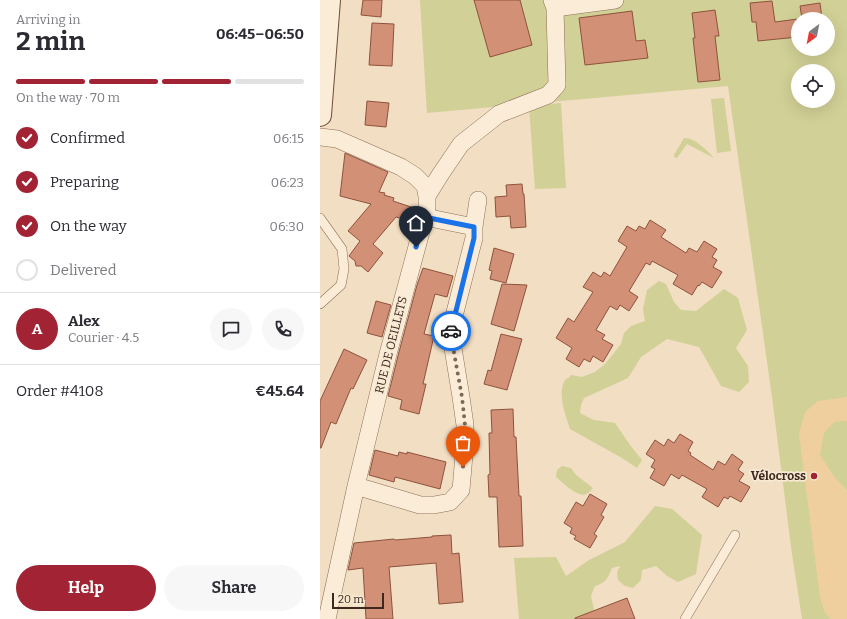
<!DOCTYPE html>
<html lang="en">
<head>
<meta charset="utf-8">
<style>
	body { margin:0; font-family:Bitter,serif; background:#f7f7f7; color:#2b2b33; height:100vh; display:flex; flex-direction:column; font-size:15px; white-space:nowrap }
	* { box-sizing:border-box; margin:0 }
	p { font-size:13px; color:#7c7c81 }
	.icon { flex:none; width:22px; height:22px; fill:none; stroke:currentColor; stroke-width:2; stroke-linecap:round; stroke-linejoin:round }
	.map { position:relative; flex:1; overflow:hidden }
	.side { display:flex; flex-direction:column; background:#fff; width:320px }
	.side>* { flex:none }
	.needle { width:26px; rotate:212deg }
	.buttons { position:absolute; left:471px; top:12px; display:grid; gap:8px }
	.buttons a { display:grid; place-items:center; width:44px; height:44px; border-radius:50%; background:#fff; box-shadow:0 4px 16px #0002; font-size:20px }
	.scale { position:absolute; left:12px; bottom:10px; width:52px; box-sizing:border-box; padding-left:4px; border:2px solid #3c281d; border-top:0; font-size:11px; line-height:14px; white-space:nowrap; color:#3c281d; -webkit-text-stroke:3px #f8e9d3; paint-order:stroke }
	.pin { position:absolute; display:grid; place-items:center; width:34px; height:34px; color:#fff; margin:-41px -17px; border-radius:50% 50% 50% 0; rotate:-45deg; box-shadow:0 0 4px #0007 }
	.pin .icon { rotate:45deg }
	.courier { position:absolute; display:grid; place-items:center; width:40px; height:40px; margin:-20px; border:3px solid #1a73e8; border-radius:50%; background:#fff; color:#222; box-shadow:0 1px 5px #0007 }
	.headline em { font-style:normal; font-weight:700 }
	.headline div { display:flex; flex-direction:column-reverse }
	.headline { display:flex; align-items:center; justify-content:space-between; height:68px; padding:0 16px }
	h1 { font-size:26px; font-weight:700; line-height:30px }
	.bar { display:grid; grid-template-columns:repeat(4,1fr); gap:6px 4px; align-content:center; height:48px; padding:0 16px }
	.bar i { height:5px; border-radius:3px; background:#e1e1e2 }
	.bar .active { background:#a12334 }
	.bar p { grid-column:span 4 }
	.line { display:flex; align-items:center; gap:10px; padding:0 16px; border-top:1px solid #e1e1e2 }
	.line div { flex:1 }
	.round { display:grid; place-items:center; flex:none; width:42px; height:42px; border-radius:21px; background:#f7f7f7 }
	ol { padding:0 16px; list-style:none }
	li { display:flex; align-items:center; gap:12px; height:44px }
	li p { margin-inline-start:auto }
	li .icon { padding:4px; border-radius:50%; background:#a12334; color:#fff; stroke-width:4 }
	li:last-child { color:#7c7c81 }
	li i { width:22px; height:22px; border:2px solid #e1e1e2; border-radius:50% }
	.action { display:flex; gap:8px; margin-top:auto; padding:8px 16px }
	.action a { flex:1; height:46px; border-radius:24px; background:#a12334; color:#fff; font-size:16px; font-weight:700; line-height:46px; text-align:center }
	.action a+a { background:#f7f7f7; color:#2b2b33 }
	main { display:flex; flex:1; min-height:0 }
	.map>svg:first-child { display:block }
	.green { fill:#d1d096; fill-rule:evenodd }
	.sand { fill:#efcf9e }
	.building { fill:#d29176; stroke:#8e523c }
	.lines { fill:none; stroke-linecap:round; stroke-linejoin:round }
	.lane-casing { stroke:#8d6e58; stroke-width:10 }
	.street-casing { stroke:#8d6e58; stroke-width:18 }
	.secondary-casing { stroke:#6f4f3b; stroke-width:24 }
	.lane { stroke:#fbecd7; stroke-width:9 }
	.street { stroke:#fbecd7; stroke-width:17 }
	.secondary { stroke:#fbecd7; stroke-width:22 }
	.done { stroke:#7b6857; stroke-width:4; stroke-dasharray:0 7.2 }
	.route { stroke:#1a73e8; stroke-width:5 }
	.poi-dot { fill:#a12334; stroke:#f8e9d3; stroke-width:1.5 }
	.labels { text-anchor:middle; stroke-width:3.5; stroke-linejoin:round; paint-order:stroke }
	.street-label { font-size:12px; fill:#3c281d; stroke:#f8e9d3 }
	.poi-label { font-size:12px; font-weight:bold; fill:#3c281d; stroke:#f8e9d3; text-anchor:end }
</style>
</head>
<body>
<main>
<section class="side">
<div class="headline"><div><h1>2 min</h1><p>Arriving in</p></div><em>06:45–06:50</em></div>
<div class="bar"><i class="active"></i><i class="active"></i><i class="active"></i><i></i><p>On the way · 70 m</p></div>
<ol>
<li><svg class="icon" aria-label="check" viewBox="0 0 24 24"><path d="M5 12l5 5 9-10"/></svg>Confirmed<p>06:15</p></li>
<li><svg class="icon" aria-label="check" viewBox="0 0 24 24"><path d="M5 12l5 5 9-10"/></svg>Preparing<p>06:23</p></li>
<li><svg class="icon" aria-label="check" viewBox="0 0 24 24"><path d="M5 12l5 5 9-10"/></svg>On the way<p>06:30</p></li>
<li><i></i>Delivered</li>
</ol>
<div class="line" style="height:72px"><b class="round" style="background:#a12334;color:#fff">A</b><div><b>Alex</b><p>Courier · 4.5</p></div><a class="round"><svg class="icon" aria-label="chat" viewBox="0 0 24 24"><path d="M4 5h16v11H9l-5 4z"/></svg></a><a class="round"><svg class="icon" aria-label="phone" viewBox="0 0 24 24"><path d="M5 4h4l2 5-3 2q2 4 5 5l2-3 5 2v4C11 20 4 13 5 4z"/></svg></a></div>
<div class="line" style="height:52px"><div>Order #4108</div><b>€45.64</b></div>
<div class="action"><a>Help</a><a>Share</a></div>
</section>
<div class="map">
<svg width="527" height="619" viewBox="0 0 527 619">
	<rect width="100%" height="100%" fill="#f1dec3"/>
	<!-- green -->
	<path class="green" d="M100,0H527V619H482L472,554L452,397L408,86L107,113ZM478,19H508V49H478ZM478,71H508V101H478Z
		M404,98L411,151L397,153L391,99Z
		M241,103L246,188L215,189L209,106Z
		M364,138C374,137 388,151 394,158L367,144L357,158L354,157V155Z
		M339,281L346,284L354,302L361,310L376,311L404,289L418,298L427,330L416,348L428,366L429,382L419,392L401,386L379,347L347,339L321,357L308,378L264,398L261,405L260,413L274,420L295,423L310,445L322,460L317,468L302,458L250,429C246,417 236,391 246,379C248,378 250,377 251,375L262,377L275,372L285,364L301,344L304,333L311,326L325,321L323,309L327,290Z
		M242,466L251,468L256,475L273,488C271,490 269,493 266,494C258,498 242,482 236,477L237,470Z
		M335,506L352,509L382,535L376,574L358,582L347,576L336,566L322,570L321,580L313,588L305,586L298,580L297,572L300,566L292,568C288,578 286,583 275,586L271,596L276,619H199L194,558L236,557L246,576L269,560L305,542Z"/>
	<!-- sand -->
	<path class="sand" d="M527,397V421H521L514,422L504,433L500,455L515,478L527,490V619H511L505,613L500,598L479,434L485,412L498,401Z"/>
	<!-- building -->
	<path class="building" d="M43,0H62L61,17L41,15Z
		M154,0H200L212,45L170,57Z
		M452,1L455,22L478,19V37L438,41L436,22H432L430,3Z
		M500,3L502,19H482L480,6Z
		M395,10L399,36H395L400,80L378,82L373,38H375L372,13Z
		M312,11L316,41L325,40L328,58L265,65L259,18Z
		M52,23L74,24L72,66L49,65Z
		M47,101L69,103L66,127L45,125Z
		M25,153L68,172L59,192L65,193L64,195L74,198L73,201L97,209L93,222L76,217L53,244L63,253L48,272L41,266H36L35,261L29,256L40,241L28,231L51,204L20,196Z
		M202,184L203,194H204L206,227L191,228L190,216L176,217L175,197L187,196L186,185Z
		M330,220L346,230L341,237L366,253L369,248L377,252L384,241L397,249L392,257L397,260L393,267L402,272L392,288L382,282L379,286L378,285L372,295L353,284L358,275L332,261L330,265L326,263L309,291L318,297L309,311L300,305L297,310L290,306L276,330L285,335L282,339L293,345L283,362L273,356L270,362L264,359L259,367L246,359L252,348L236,338L248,318L254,322L273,292L263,287L273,272L281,277L284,272L290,276L307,247L298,241L307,226L316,231L319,226L325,229Z
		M174,248L194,254L186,283L170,279L172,271L169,270Z
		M103,268L133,276L127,297L115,294L104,334L114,336L103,384H106L99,414L80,409L82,400L68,396L79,352L97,285Z
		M182,284L207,285L194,331L171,324Z
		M56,301L71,305L62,337L47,333Z
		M181,334L202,339L187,390L164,384L168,370L171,371Z
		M24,349L47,360L33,389L31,388L16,424L11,422L1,448H0V401Z
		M193,409L194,437H196L199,496H201L203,546L179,547L177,497H169L168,475L170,474L169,433H172L171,410Z
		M360,434L373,442L368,451L371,453L370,455L393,470L398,461L405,465L412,454L423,462L418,470L424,474L419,481L430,487L421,502L410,496L408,499L404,497L398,507L382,497L387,489L362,475L359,479L351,474L344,486L330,478L335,469L331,467L335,460L326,454L335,440L344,446L348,439L354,443Z
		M55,450L78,456L79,452L87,454V452L126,462L120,489L75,477L74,482L49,475Z
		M270,494L287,504L281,515L284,517L274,534L277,536L270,548L254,539L256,536L250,533L252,528L244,523L256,502L263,506Z
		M131,535L132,554L139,553L143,602L119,604L116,563L69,567L73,619H46L43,568L28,570L34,543L74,539L75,540L112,537V536Z
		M307,598L315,619H255V618Z"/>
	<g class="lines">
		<!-- lane casing -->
		<g class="lane-casing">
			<path id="lane" d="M0,218L22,249L24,269L21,285L0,304
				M365,619L415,535"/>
		</g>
		<!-- street casing -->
		<g class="street-casing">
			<path id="street" d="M235,8L295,0
				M0,137L17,139L81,167L95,176L105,186L107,196V208L105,217L68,354L36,486L7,619
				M107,196L120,175L141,144L179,114L228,95L237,85L235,8L232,0
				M105,217L154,227
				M36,486L100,505H114L130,502L141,490L144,455L145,425L141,397L131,336L132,324L154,238V227L158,200"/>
		</g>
		<!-- secondary casing -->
		<g class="secondary-casing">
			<path id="secondary" d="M0,115L9,0"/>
		</g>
		<!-- lane -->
		<use href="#lane" class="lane"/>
		<!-- street -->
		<use href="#street" class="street"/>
		<!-- secondary -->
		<use href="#secondary" class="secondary"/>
	</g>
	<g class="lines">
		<!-- done -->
		<path class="done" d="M131,331V336L142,397L145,425L143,467"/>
		<!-- route -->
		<path class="route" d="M96,247L104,217L154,227V238L131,331"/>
	</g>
	<!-- markers -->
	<circle class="poi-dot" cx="494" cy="476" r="4"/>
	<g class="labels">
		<!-- street labels -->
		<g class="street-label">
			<text transform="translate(71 345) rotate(-76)" y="4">RUE DE OEILLETS</text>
		</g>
		<!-- poi labels -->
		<g class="poi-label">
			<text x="486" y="480">Vélocross</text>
		</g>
	</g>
</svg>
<div class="buttons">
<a><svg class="needle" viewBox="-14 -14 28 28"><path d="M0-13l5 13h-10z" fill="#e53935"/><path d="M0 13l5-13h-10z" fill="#7c7c81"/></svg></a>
<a><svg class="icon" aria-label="locate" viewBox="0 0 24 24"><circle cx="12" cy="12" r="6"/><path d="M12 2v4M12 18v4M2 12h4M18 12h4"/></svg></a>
</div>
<div class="scale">20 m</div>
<div class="pin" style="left:143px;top:467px;background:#ea580c"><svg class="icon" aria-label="bag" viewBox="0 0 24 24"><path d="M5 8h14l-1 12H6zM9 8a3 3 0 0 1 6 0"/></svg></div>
<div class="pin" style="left:96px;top:247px;background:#1f2937"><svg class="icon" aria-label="home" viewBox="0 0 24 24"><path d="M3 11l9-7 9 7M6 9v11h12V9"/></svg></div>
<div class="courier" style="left:131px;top:331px"><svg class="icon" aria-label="car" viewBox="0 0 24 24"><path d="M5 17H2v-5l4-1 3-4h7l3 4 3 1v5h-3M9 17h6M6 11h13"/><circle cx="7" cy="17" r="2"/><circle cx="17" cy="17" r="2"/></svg></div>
</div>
</main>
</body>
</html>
